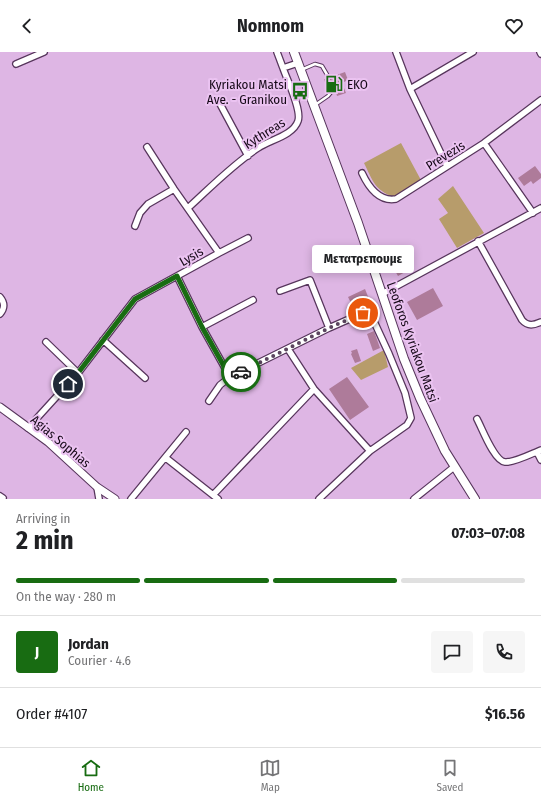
<!DOCTYPE html>
<html lang="en">
<head>
<meta charset="utf-8">
<style>
	body { margin:0; font-family:"Fira Sans Condensed",sans-serif; background:#f6f6f6; color:#202124; height:100vh; display:flex; flex-direction:column; font-size:15px; white-space:nowrap }
	* { box-sizing:border-box; margin:0 }
	p { font-size:13px; color:#757577 }
	.icon { flex:none; width:22px; height:22px; fill:none; stroke:currentColor; stroke-width:2; stroke-linecap:round; stroke-linejoin:round }
	.map { position:relative; height:447px; overflow:hidden }
	.panel { display:flex; flex-direction:column; background:#fff; flex:1 }
	.panel>* { flex:none }
	.pin { position:absolute; display:grid; place-items:center; width:34px; height:34px; color:#fff; margin:-17px; border:2px solid #fff; border-radius:50%; box-shadow:0 1px 4px #0007 }
	.courier { position:absolute; display:grid; place-items:center; width:40px; height:40px; margin:-20px; border:3px solid #186c12; border-radius:50%; background:#fff; color:#222; box-shadow:0 1px 5px #0007 }
	.bubble { position:absolute; height:28px; border-radius:4px; background:#fff; box-shadow:0 2px 10px #0003; font-size:13px; font-weight:700; line-height:28px; text-align:center }
	.headline em { font-style:normal; font-weight:700 }
	.headline div { display:flex; flex-direction:column-reverse }
	.headline { display:flex; align-items:center; justify-content:space-between; height:68px; padding:0 16px }
	h1 { font-size:26px; font-weight:700; line-height:30px }
	.bar { display:grid; grid-template-columns:repeat(4,1fr); gap:6px 4px; align-content:center; height:48px; padding:0 16px }
	.bar i { height:5px; border-radius:3px; background:#e0e0e0 }
	.bar .on { background:#186c12 }
	.bar p { grid-column:span 4 }
	.line { display:flex; align-items:center; gap:10px; padding:0 16px; border-top:1px solid #e0e0e0 }
	.line div { flex:1 }
	.round { display:grid; place-items:center; flex:none; width:42px; height:42px; border-radius:4px; background:#f6f6f6 }
	header { display:flex; justify-content:space-between; align-items:center; height:52px; padding:0 16px; background:#fff; font-size:18px; font-weight:700 }
	.dock { display:flex; justify-content:space-around; align-items:center; height:56px; border-top:1px solid #e0e0e0; background:#fff; font-size:11px; color:#757577 }
	.dock a { display:grid; justify-items:center; gap:2px }
	.dock .on { color:#186c12 }
	.map>svg:first-child { display:block }
	.green { fill:#b79c6b }
	.building { fill:#ae7b9a }
	.lines { fill:none; stroke-linecap:round; stroke-linejoin:round }
	.service-casing { stroke:#57355c; stroke-width:4.5 }
	.minor-casing { stroke:#57355c; stroke-width:8 }
	.tertiary-casing { stroke:#57355c; stroke-width:9 }
	.secondary-casing { stroke:#57355c; stroke-width:10 }
	.service { stroke:#fff; stroke-width:2.5 }
	.minor { stroke:#fff; stroke-width:5.5 }
	.tertiary { stroke:#fff; stroke-width:7 }
	.secondary { stroke:#fff; stroke-width:8 }
	.done { stroke:#5b455f; stroke-width:4; stroke-dasharray:0 7.2 }
	.route { stroke:#186c12; stroke-width:5 }
	.labels { text-anchor:middle; stroke-width:4; stroke-linejoin:round; paint-order:stroke }
	.poi-label { font-size:13px; fill:#150817; stroke:#ebc3f1; text-anchor:end }
	.street-label { font-size:13px; fill:#150817; stroke:#ebc3f1 }
</style>
</head>
<body>
<header><svg class="icon" aria-label="back" viewBox="0 0 24 24"><path d="M15 5l-7 7 7 7"/></svg>Nomnom<svg class="icon" aria-label="heart" viewBox="0 0 24 24"><path d="M12 20l-8-8c-3-5 5-10 8-4 3-6 11-1 8 4z"/></svg></header>
<div class="map">
<svg width="541" height="447" viewBox="0 0 541 447">
	<rect width="100%" height="100%" fill="#deb6e4"/>
	<!-- green -->
	<path class="green" d="M401,91L422,130L393,145C374,137 373,129 364,111Z
		M453,134L484,181L457,196L439,167L448,161L438,147Z
		M384,298L388,315L361,328L351,316Z"/>
	<!-- building -->
	<path class="building" d="M345,20L348,28L342,31L346,41L337,44L334,33H331L329,35L327,36L324,27H326L330,29L331,25Z
		M535,114L541,122V126L533,132L531,129L524,134L518,126Z
		M398,194L402,202L400,203L404,210L402,211L407,219L398,224L385,201Z
		M433,236L443,254L417,268L407,250Z
		M365,237L371,252L355,259L348,245Z
		M374,279L380,296L373,299L367,282Z
		M357,297L361,309L355,311L351,302L352,301L351,299Z
		M347,325L369,355L350,368L329,337Z"/>
	<g class="lines">
		<!-- service casing -->
		<g class="service-casing">
			<path id="service" d="M301,18L315,12L322,14L329,26
				M315,53L328,44L333,38L332,35"/>
		</g>
		<!-- minor casing -->
		<g class="minor-casing">
			<path id="minor" d="M277,0L283,16
				M396,0L410,37L447,114
				M540,0L541,2
				M16,12L44,0
				M410,37L473,0
				M219,50L248,104
				M484,91L533,161
				M147,95L174,137L219,201
				M362,121C368,134 379,150 396,147L484,91L541,48
				M188,156C210,136 232,113 258,96C269,88 293,84 298,69C302,58 287,28 283,16L298,11
				M135,174L140,161L148,152L174,137
				M478,189L522,268C528,275 534,273 541,270
				M177,224L202,275L230,325
				M280,239L310,228L329,276
				M382,242L541,156
				M0,245C5,251 5,256 0,262
				M202,275L253,248
				M103,288L145,326
				M46,290L78,321
				M288,297L314,337L370,399
				M209,349L220,333L230,325L329,276L363,261L371,263L389,302L405,341L411,366L407,373L370,399L319,447
				M477,367C482,376 494,409 505,410C514,411 533,401 541,398
				M28,376L78,321L135,247L219,201L248,186
				M537,400L541,408
				M166,406L218,447
				M97,435L99,447
				M213,443L314,337
				M0,444L3,446
				M131,447L186,380
				M414,447L454,415"/>
		</g>
		<!-- tertiary casing -->
		<g class="tertiary-casing">
			<path id="tertiary" d="M0,355L48,390L97,435L115,447"/>
		</g>
		<!-- secondary casing -->
		<g class="secondary-casing">
			<path id="secondary" d="M294,0L358,171L404,307L420,346L445,399L475,447"/>
		</g>
		<!-- service -->
		<use href="#service" class="service"/>
		<!-- minor -->
		<use href="#minor" class="minor"/>
		<!-- tertiary -->
		<use href="#tertiary" class="tertiary"/>
		<!-- secondary -->
		<use href="#secondary" class="secondary"/>
	</g>
	<g class="lines">
		<!-- done -->
		<path class="done" d="M241,320L329,276L363,261"/>
		<!-- route -->
		<path class="route" d="M68,332L78,321L135,247L177,224L202,275L230,325L241,320"/>
	</g>
	<!-- icons -->
	<defs>
		<g id="fuel-bare" transform="scale(1.38)"><path d="M-5.5-6h7V0h2V4h1.3V-2.5L3-4.5l.8-.8L6-3V5H2.5V1h-1V6h-7ZM-4.2-4.7v3.2H.2V-4.7Z" fill="#186c12" stroke="#ebc3f1" stroke-width="2.5" paint-order="stroke"/></g>
		<g id="bus-bare" transform="scale(1.38)"><path d="M-5-6H5V4H4V6H2V4H-2V6H-4V4H-5ZM-3.5-4V0h7V-4ZM-3.5 1.2v1.5H-2V1.2ZM2 1.2v1.5H3.5V1.2Z" fill="#186c12" stroke="#ebc3f1" stroke-width="2.5" paint-order="stroke"/></g>
	</defs>
	<g fill-rule="evenodd">
		<use href="#fuel-bare" x="334" y="32"/>
		<use href="#bus-bare" x="300" y="39"/>
	</g>
	<g class="labels">
		<!-- poi labels -->
		<g class="poi-label">
			<text x="287" y="37">Kyriakou Matsi<tspan x="287" dy="15">Ave. - Granikou</tspan></text>
			<text x="347" y="37" text-anchor="start">EKO</text>
		</g>
		<!-- street labels -->
		<g class="street-label">
			<text transform="translate(264 81) rotate(-32)" y="5">Kythreas</text>
			<text transform="translate(445 103) rotate(-32)" y="5">Prevezis</text>
			<text transform="translate(191 204) rotate(-30)" y="5">Lysis</text>
			<text transform="translate(413 290) rotate(70)" y="5">Leoforos Kyriakou Matsi</text>
			<text transform="translate(61 389) rotate(40)" y="5">Agias Sophias</text>
		</g>
	</g>
</svg>
<div class="pin" style="left:363px;top:261px;background:#ea580c"><svg class="icon" aria-label="bag" viewBox="0 0 24 24"><path d="M5 8h14l-1 12H6zM9 8a3 3 0 0 1 6 0"/></svg></div>
<div class="pin" style="left:68px;top:332px;background:#1f2937"><svg class="icon" aria-label="home" viewBox="0 0 24 24"><path d="M3 11l9-7 9 7M6 9v11h12V9"/></svg></div>
<div class="courier" style="left:241px;top:320px"><svg class="icon" aria-label="car" viewBox="0 0 24 24"><path d="M5 17H2v-5l4-1 3-4h7l3 4 3 1v5h-3M9 17h6M6 11h13"/><circle cx="7" cy="17" r="2"/><circle cx="17" cy="17" r="2"/></svg></div>
<div class="bubble" style="left:312px;top:193px;width:102px">Μετατρεπουμε</div>
</div>
<section class="panel">
<div class="headline"><div><h1>2 min</h1><p>Arriving in</p></div><em>07:03–07:08</em></div>
<div class="bar"><i class="on"></i><i class="on"></i><i class="on"></i><i></i><p>On the way · 280 m</p></div>
<div class="line" style="height:72px"><b class="round" style="background:#186c12;color:#fff">J</b><div><b>Jordan</b><p>Courier · 4.6</p></div><a class="round"><svg class="icon" aria-label="chat" viewBox="0 0 24 24"><path d="M4 5h16v11H9l-5 4z"/></svg></a><a class="round"><svg class="icon" aria-label="phone" viewBox="0 0 24 24"><path d="M5 4h4l2 5-3 2q2 4 5 5l2-3 5 2v4C11 20 4 13 5 4z"/></svg></a></div>
<div class="line" style="height:52px"><div>Order #4107</div><b>$16.56</b></div>
</section>
<nav class="dock">
<a class="on"><svg class="icon" aria-label="home" viewBox="0 0 24 24"><path d="M3 11l9-7 9 7M6 9v11h12V9"/></svg>Home</a>
<a><svg class="icon" aria-label="map" viewBox="0 0 24 24"><path d="M3 6l6-2 6 2 6-2v14l-6 2-6-2-6 2zM9 4v14M15 6v14"/></svg>Map</a>
<a><svg class="icon" aria-label="saved" viewBox="0 0 24 24"><path d="M7 4h10v16l-5-4-5 4z"/></svg>Saved</a>
</nav>
</body>
</html>
